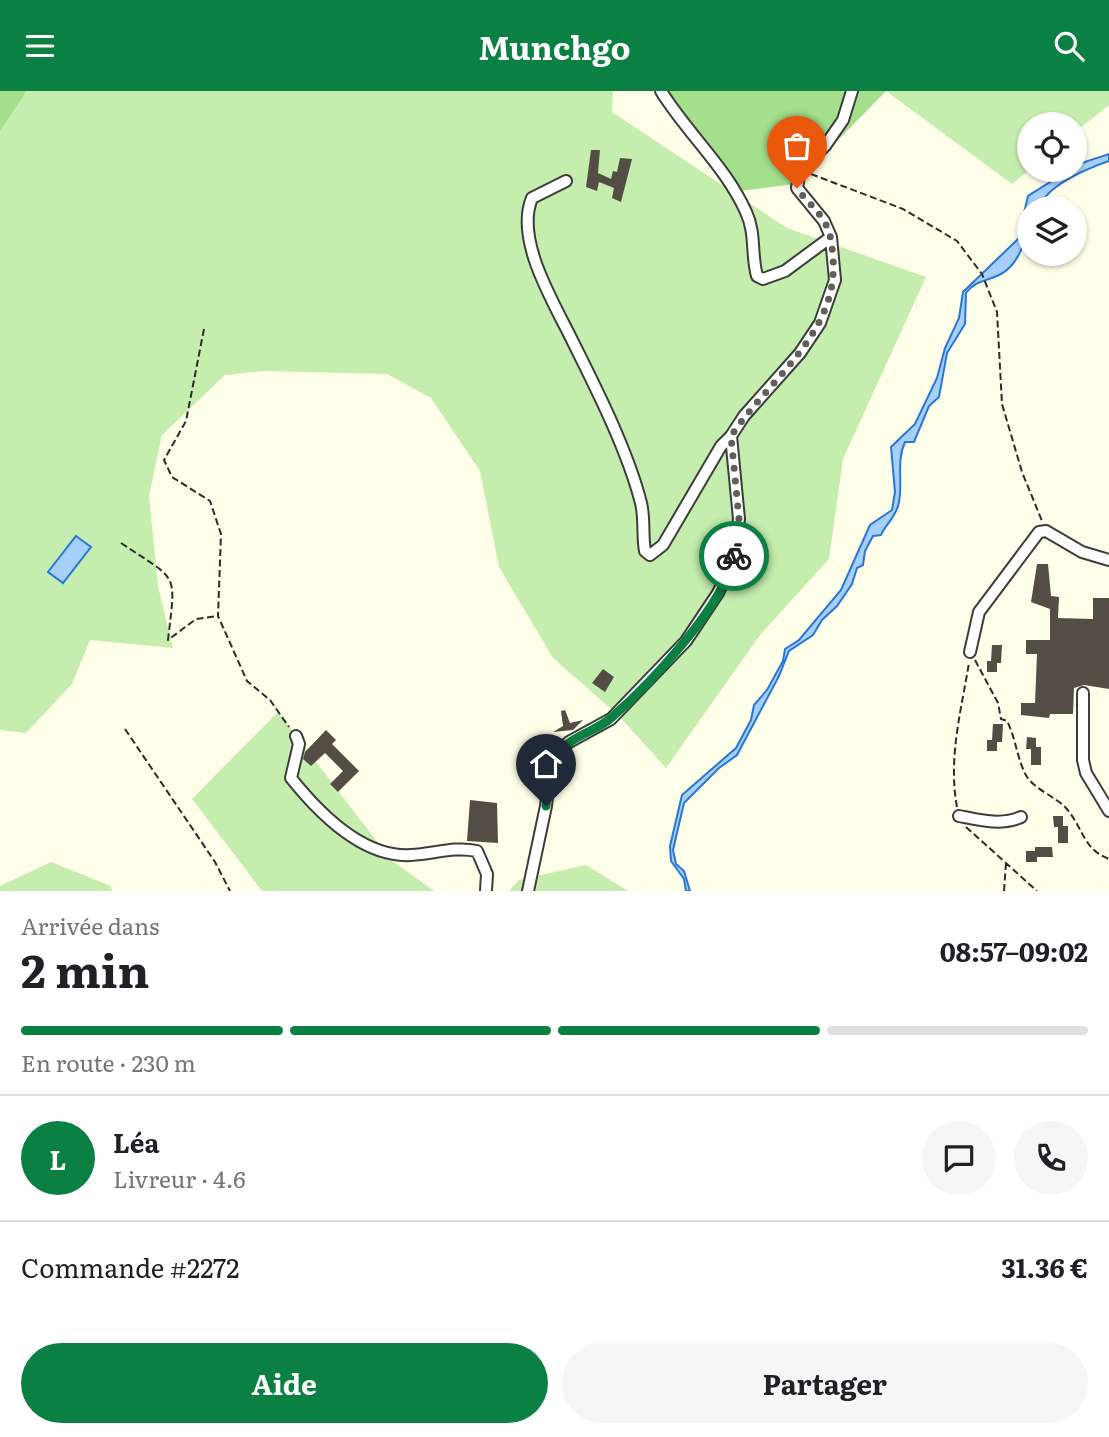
<!DOCTYPE html>
<html lang="fr">
<head>
<meta charset="utf-8">
<style>
	body { margin:0; font-family:Literata,serif; background:#f6f6f6; color:#202124; height:100vh; display:flex; flex-direction:column; font-size:26px; white-space:nowrap }
	* { box-sizing:border-box; margin:0 }
	p { font-size:23px; color:#757577 }
	.icon { flex:none; width:38px; height:38px; fill:none; stroke:currentColor; stroke-width:2; stroke-linecap:round; stroke-linejoin:round }
	.map { position:relative; height:800px; overflow:hidden }
	.panel { display:flex; flex-direction:column; background:#fff; flex:1 }
	.panel>* { flex:none }
	.controls { position:absolute; left:1017px; top:21px; display:grid; gap:14px }
	.controls a { display:grid; place-items:center; width:70px; height:70px; border-radius:50%; background:#fff; box-shadow:0 2px 5px #0004; font-size:35px }
	.pin { position:absolute; display:grid; place-items:center; width:60px; height:60px; color:#fff; margin:-72px -30px; border-radius:50% 50% 50% 0; rotate:-45deg; box-shadow:0 0 7px #0007 }
	.pin .icon { rotate:45deg }
	.courier { position:absolute; display:grid; place-items:center; width:70px; height:70px; margin:-35px; border:5px solid #0b8043; border-radius:50%; background:#fff; color:#222; box-shadow:0 2px 9px #0007 }
	.headline em { font-style:normal; font-weight:700 }
	.headline div { display:flex; flex-direction:column-reverse }
	.headline { display:flex; align-items:center; justify-content:space-between; height:119px; padding:0 21px }
	h1 { font-size:46px; font-weight:700; line-height:52px }
	.bar { display:grid; grid-template-columns:repeat(4,1fr); gap:10px 7px; align-content:center; height:84px; padding:0 21px }
	.bar i { height:9px; border-radius:5px; background:#e0e0e0 }
	.bar .on { background:#0b8043 }
	.bar p { grid-column:span 4 }
	.line { display:flex; align-items:center; gap:18px; padding:0 21px; border-top:2px solid #e0e0e0 }
	.line div { flex:1 }
	.round { display:grid; place-items:center; flex:none; width:74px; height:74px; border-radius:37px; background:#f6f6f6 }
	.cta { display:flex; gap:14px; margin-top:auto; padding:14px 21px }
	.cta a { flex:1; height:80px; border-radius:42px; background:#0b8043; color:#fff; font-size:28px; font-weight:700; line-height:80px; text-align:center }
	.cta a+a { background:#f6f6f6; color:#202124 }
	header { display:flex; justify-content:space-between; align-items:center; height:91px; padding:0 21px; background:#0b8043; color:#fff; font-size:32px; font-weight:700 }
	.map>svg:first-child { display:block }
	.green { fill:#c5edae }
	.forest { fill:#a4df8c }
	.water { fill:#a7cffc; stroke:#2777da; stroke-width:2 }
	.building { fill:#544d46 }
	.lines { fill:none; stroke-linecap:round; stroke-linejoin:round }
	.minor-casing { stroke:#3d3d3d; stroke-width:14 }
	.path { stroke:#2c2c2c; stroke-width:2; stroke-dasharray:7 3.5; stroke-linecap:butt }
	.minor { stroke:#fff; stroke-width:10 }
	.done { stroke:#605f58; stroke-width:7; stroke-dasharray:0 12.6 }
	.route { stroke:#0b8043; stroke-width:9 }
</style>
</head>
<body>
<header><svg class="icon" aria-label="menu" viewBox="0 0 24 24"><path d="M4 6h16M4 12h16M4 18h16"/></svg>Munchgo<svg class="icon" aria-label="search" viewBox="0 0 24 24"><circle cx="10" cy="10" r="6"/><path d="M15 15l6 6"/></svg></header>
<div class="map">
<svg width="1109" height="800" viewBox="0 0 1109 800">
	<rect width="100%" height="100%" fill="#fffee8"/>
	<!-- green -->
	<path class="green" d="M27,0H613L612,21L787,137L926,186L843,368L829,468L760,544L666,677L618,624L553,567L499,476L480,380L431,307L387,283L264,280L225,284L162,344L149,405L158,495L173,557L90,549L72,593L26,642L0,639V40Z
		M886,0H1109V14L1075,41L1074,33H1029V79L1012,93Z
		M278,621L391,769L434,800H262L192,708Z
		M51,771L111,795L112,800H0V795Z
		M586,774L628,800H509L519,789Z"/>
	<!-- forest -->
	<path class="forest" d="M0,0H27L0,40Z
		M658,0H886L795,93L740,100L674,29Z"/>
	<!-- water -->
	<path class="water" d="M1109,63V70C1089,77 1044,95 1040,117H1029C1029,140 1022,173 999,184C985,191 976,189 966,202L965,233L947,262L939,306L929,315L914,351H905C896,370 903,391 899,411C897,425 885,434 881,444L873,445L865,460L863,474L857,477L852,493L837,515L822,529L813,544L789,560L779,585L737,664L719,677L684,712L673,759L676,773L684,780L690,800H686L684,788L671,770L670,755L682,704L736,657L751,629L754,614L767,599L783,570L785,558L799,549L841,499L870,434L892,419L895,401L891,356L915,333L937,287L945,257L959,227L963,201L1018,148L1028,105L1079,73Z
		M76,445L91,456L63,492L48,481Z"/>
	<!-- building -->
	<path class="building" d="M591,59H600L598,82L611,88L613,80L617,81L620,67L632,68L621,111L612,107L614,97L599,91L597,100L586,96Z
		M1037,473H1048L1051,505L1059,506L1058,527L1093,528V507H1109V598L1084,594L1074,597L1073,623H1050L1049,627L1021,624V612H1035L1037,563H1026V549H1050V518L1031,511Z
		M992,554H1002L1001,572H997V581H987V570H991Z
		M603,578L614,586L605,601L592,592Z
		M565,619L570,632L583,629L573,639L553,641L563,635L561,620Z
		M993,633H1003L1002,651H997V660H987V649H992Z
		M326,639L336,649L332,653L359,680L338,701L330,693L343,680L325,662L311,675L303,668L305,661Z
		M1027,646L1036,647V656H1041V674H1031V658H1026Z
		M470,709L497,712L498,752L467,750Z
		M1053,725H1063V735H1068V752H1058V736H1054Z
		M1035,756H1052L1053,766H1037V771H1026V760H1035Z"/>
	<g class="lines">
		<!-- minor casing -->
		<g class="minor-casing">
			<path id="minor" d="M661,0C687,42 726,76 746,121C756,142 751,164 757,185L763,188L785,180L831,146
				M566,90L532,107C514,150 556,215 574,253C598,301 628,361 641,412C645,428 642,444 645,460L650,464L663,454L721,355L731,345
				M970,561L979,521L1039,441L1046,440L1082,461L1109,469
				M1083,602V669L1086,682L1109,720
				M296,645L299,653L291,687C319,722 363,767 411,764C434,763 454,755 477,760L487,783L486,800
				M959,725C979,729 1001,735 1021,726
				M528,800L546,715L550,680L558,662L569,651L611,628L686,550L718,502L733,470L739,428L731,345L744,325L800,262L820,232L835,189L831,146L824,130L797,97L800,79L825,55L843,29L852,0"/>
		</g>
		<!-- path -->
		<path class="path" d="M811,83L903,118L957,150L982,183L997,221L1002,313L1022,381L1042,430
			M204,238L186,330L164,369L172,386L210,410L221,443L218,525L247,590L270,609L289,636
			M121,452C179,491 176,479 168,549L196,528L218,525
			M975,569L998,612L1001,628L1007,630C1016,647 1017,669 1027,686C1036,699 1054,705 1065,716C1083,735 1082,758 1109,768
			M125,638L215,771L230,800
			M957,716C948,668 961,620 969,572
			M966,736L1037,800
			M1004,800L1006,772"/>
		<!-- minor -->
		<use href="#minor" class="minor"/>
	</g>
	<g class="lines">
		<!-- done -->
		<path class="done" d="M734,465L739,428L731,345C769,288 839,242 833,167C832,154 831,142 824,130C817,118 805,109 797,97"/>
		<!-- route -->
		<path class="route" d="M546,715C548,698 548,678 558,663C570,645 595,641 611,627C649,594 725,514 734,465"/>
	</g>
</svg>
<div class="controls">
<a><svg class="icon" aria-label="locate" viewBox="0 0 24 24"><circle cx="12" cy="12" r="6"/><path d="M12 2v4M12 18v4M2 12h4M18 12h4"/></svg></a>
<a><svg class="icon" aria-label="layers" viewBox="0 0 24 24"><path d="M12 4l9 5-9 5-9-5zM3 14l9 5 9-5"/></svg></a>
</div>
<div class="pin" style="left:797px;top:97px;background:#ea580c"><svg class="icon" aria-label="bag" viewBox="0 0 24 24"><path d="M5 8h14l-1 12H6zM9 8a3 3 0 0 1 6 0"/></svg></div>
<div class="pin" style="left:546px;top:715px;background:#1f2937"><svg class="icon" aria-label="home" viewBox="0 0 24 24"><path d="M3 11l9-7 9 7M6 9v11h12V9"/></svg></div>
<div class="courier" style="left:734px;top:465px"><svg class="icon" aria-label="bike" viewBox="0 0 24 24"><circle cx="6" cy="16" r="4"/><circle cx="18" cy="16" r="4"/><path d="M6 16l4-8h5l3 8M10 8l3 8H6M13 5h3"/></svg></div>
</div>
<section class="panel">
<div class="headline"><div><h1>2 min</h1><p>Arrivée dans</p></div><em>08:57–09:02</em></div>
<div class="bar"><i class="on"></i><i class="on"></i><i class="on"></i><i></i><p>En route · 230 m</p></div>
<div class="line" style="height:126px"><b class="round" style="background:#0b8043;color:#fff">L</b><div><b>Léa</b><p>Livreur · 4.6</p></div><a class="round"><svg class="icon" aria-label="chat" viewBox="0 0 24 24"><path d="M4 5h16v11H9l-5 4z"/></svg></a><a class="round"><svg class="icon" aria-label="phone" viewBox="0 0 24 24"><path d="M5 4h4l2 5-3 2q2 4 5 5l2-3 5 2v4C11 20 4 13 5 4z"/></svg></a></div>
<div class="line" style="height:91px"><div>Commande #2272</div><b>31.36 €</b></div>
<div class="cta"><a>Aide</a><a>Partager</a></div>
</section>
</body>
</html>
